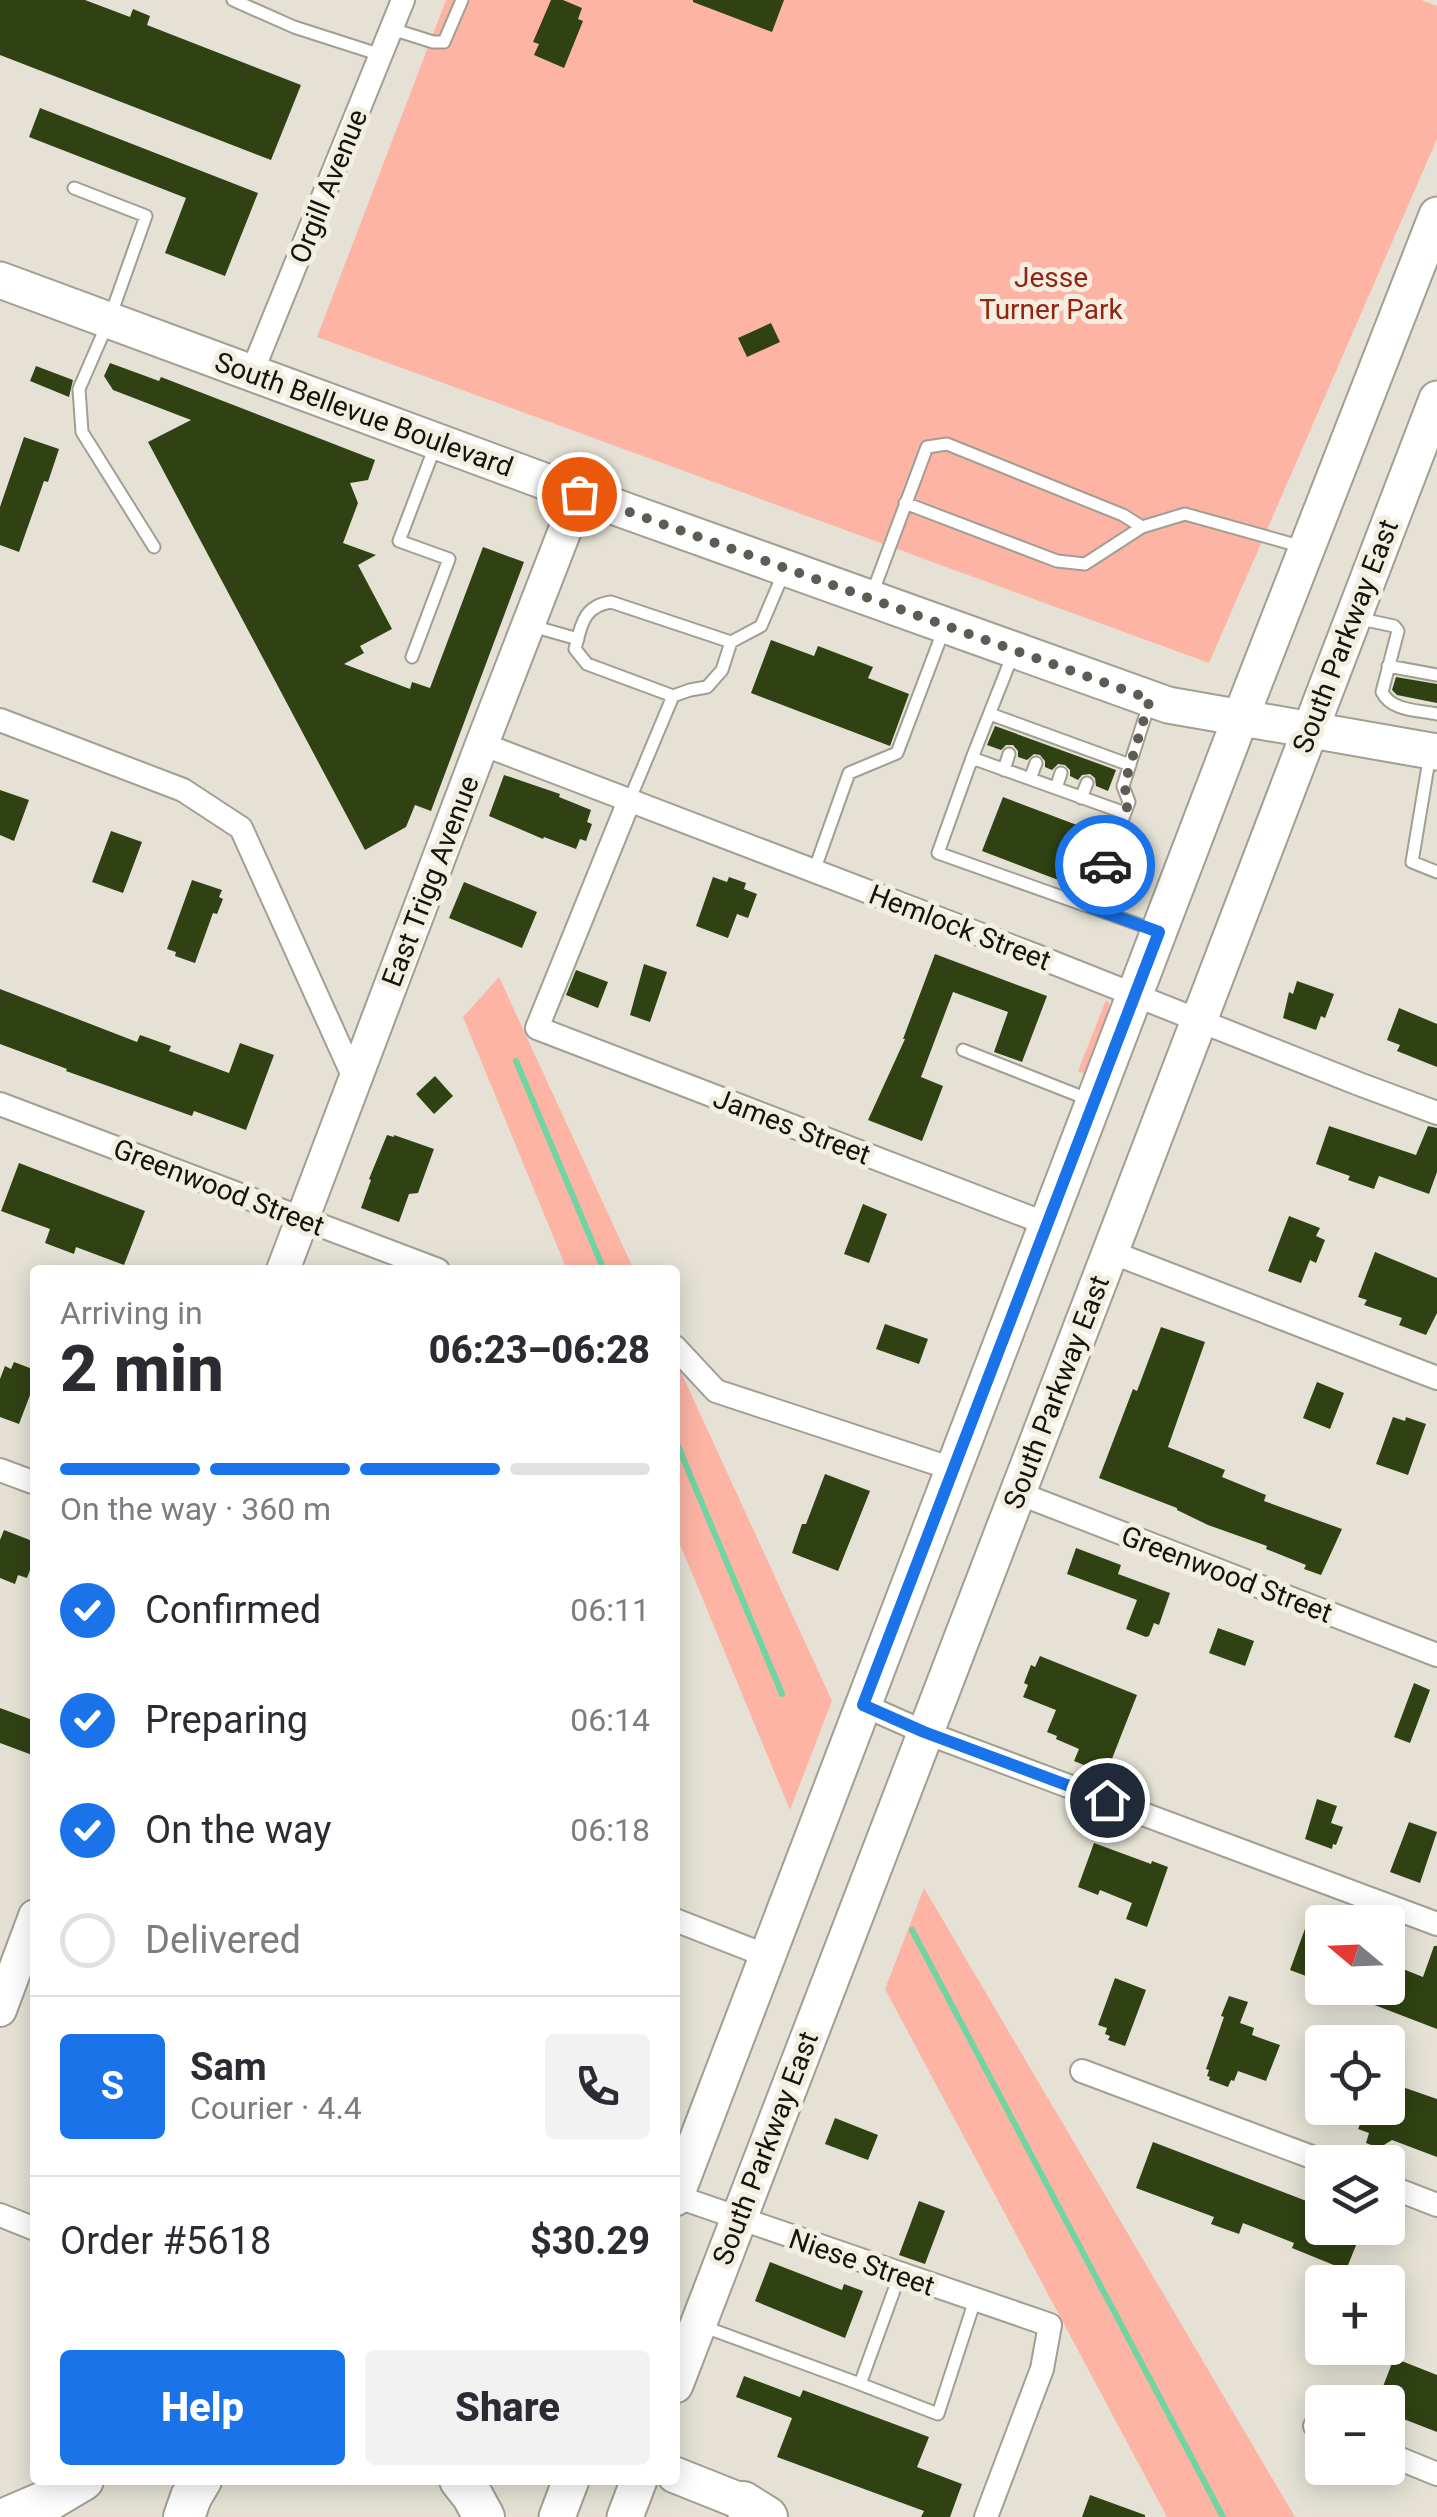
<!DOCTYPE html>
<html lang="en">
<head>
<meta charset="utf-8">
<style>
	body { margin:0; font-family:Roboto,sans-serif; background:#f2f2f3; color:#2b2b33; height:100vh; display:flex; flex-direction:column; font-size:38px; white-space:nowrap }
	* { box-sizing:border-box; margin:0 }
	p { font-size:32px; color:#7c7c81 }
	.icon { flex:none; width:55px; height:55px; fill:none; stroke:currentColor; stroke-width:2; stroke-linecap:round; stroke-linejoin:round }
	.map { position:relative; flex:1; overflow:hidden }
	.panel { position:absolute; left:30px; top:1265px; width:650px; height:1220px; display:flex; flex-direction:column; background:#fff; border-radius:10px; box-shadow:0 5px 25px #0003 }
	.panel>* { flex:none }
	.needle { width:65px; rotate:289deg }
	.controls { position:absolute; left:1305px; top:1905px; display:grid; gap:20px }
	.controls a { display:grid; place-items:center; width:100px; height:100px; border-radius:10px; background:#fff; box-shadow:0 5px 25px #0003; font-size:50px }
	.pin { position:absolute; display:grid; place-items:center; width:85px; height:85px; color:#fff; margin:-42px; border:5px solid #fff; border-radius:50%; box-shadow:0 2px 10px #0007 }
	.courier { position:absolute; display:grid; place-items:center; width:100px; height:100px; margin:-50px; border:8px solid #1a73e8; border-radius:50%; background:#fff; color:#222; box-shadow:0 2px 12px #0007 }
	.overview em { font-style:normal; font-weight:800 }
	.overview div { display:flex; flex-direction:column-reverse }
	.overview { display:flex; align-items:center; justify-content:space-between; height:170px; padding:0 30px }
	h1 { font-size:65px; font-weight:800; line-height:75px }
	.bar { display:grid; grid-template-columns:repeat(4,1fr); gap:15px 10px; align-content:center; height:120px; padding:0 30px }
	.bar i { height:12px; border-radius:8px; background:#e1e1e2 }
	.bar .current { background:#1a73e8 }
	.bar p { grid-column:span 4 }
	.line { display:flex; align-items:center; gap:25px; padding:0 30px; border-top:2px solid #e1e1e2 }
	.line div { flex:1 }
	.round { display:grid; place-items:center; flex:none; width:105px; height:105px; border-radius:10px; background:#f2f2f3 }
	ol { padding:0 30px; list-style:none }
	li { display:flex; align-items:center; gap:30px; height:110px }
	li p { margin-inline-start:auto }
	li .icon { padding:10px; border-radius:50%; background:#1a73e8; color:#fff; stroke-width:4 }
	li:last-child { color:#7c7c81 }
	li i { width:55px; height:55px; border:5px solid #e1e1e2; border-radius:50% }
	.button { display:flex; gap:20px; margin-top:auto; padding:20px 30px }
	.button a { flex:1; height:115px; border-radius:10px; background:#1a73e8; color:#fff; font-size:40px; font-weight:800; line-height:115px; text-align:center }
	.button a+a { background:#f2f2f3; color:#2b2b33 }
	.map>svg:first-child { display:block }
	.green { fill:#feb4a4 }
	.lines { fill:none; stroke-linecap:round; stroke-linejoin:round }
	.stream { stroke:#6fd5a1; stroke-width:6 }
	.building { fill:#304213 }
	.lane-casing { stroke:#a19e92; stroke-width:15 }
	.street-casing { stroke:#a19e92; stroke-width:26 }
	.secondary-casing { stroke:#a19e92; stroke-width:36 }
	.primary-casing { stroke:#a19e92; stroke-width:39 }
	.highway-casing { stroke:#a19e92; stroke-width:44 }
	.lane { stroke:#fff; stroke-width:11 }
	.street { stroke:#fff; stroke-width:22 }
	.secondary { stroke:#fff; stroke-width:32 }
	.primary { stroke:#fff; stroke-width:35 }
	.highway { stroke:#fff; stroke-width:40 }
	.done { stroke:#5d5b54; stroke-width:10; stroke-dasharray:0 18 }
	.route { stroke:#1a73e8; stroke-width:12 }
	.labels { text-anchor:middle; stroke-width:10; stroke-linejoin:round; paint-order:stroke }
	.street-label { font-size:28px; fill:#14130e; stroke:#f2efe2 }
	.park-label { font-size:28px; fill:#94230f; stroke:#f2efe2 }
</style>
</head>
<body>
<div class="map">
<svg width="1437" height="2517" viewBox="0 0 1437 2517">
	<rect width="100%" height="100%" fill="#e5e2d5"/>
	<!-- green -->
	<path class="green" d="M446,0H1421L1437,6V139L1209,663L317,337Z
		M499,977L634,1270H567L463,1017Z
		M1106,1000L1109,1003V1012L1085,1074L1078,1071Z
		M675,1359L832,1701L790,1810L675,1532Z
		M924,1888L1295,2517H1167L885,1989Z"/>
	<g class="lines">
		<!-- stream -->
		<path class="stream" d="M516,1061L604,1270
			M675,1439L782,1694
			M912,1930L1223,2517"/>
	</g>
	<!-- building -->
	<path class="building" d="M0,0H85L130,17L133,9L150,16L147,25L301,85L271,160L0,55Z
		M551,0H563L582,8L578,19L583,21L564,68L534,55L539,44L533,42Z
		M693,0H784L772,32L693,2Z
		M40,108L258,193L225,276L165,253L186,198L29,137Z
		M771,323L780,342L747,357L738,338Z
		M110,363L159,381L161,377L375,460L368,480L350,483L358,503L343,543L376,555L358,565L392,629L360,646L364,653L344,664L410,689L412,682L430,688L483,547L524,562L431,811L415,805L406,827L365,850L148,442L191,420L113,390L104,376Z
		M36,366L73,380L69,397L30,381Z
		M24,437L59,449L48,482L44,481L19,552L0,545V507Z
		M771,640L814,656L818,646L873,667L868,678L909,694L890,746L751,693Z
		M1396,677L1437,684V703L1397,695L1392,690Z
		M995,726L1116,770L1108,791L1096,786L1095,778L1090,774L1082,775L1078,780L1070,776V770L1065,765L1058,764L1052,770L1045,767V761L1040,755L1034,754L1027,760L1018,757V751L1013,745H1006L1001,750L987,745Z
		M504,775L560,794L559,797L591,810L587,822L592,824L586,841L580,839L576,849L544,837L543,839L489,816Z
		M0,790L29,800L14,841L0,835Z
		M1003,797L1090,830L1069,884L982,851Z
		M111,831L142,842L123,893L92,882Z
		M713,877L727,882L729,877L746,883L744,889L757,894L748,918L737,914L728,938L696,926Z
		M192,880L222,890L219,897L223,899L217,914L213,913L195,963L175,956L176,952L167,949Z
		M464,882L537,912L522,948L449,918Z
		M935,954L1047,996L1022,1062L994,1052L1008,1012L953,992L921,1077L943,1086L922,1141L868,1120L905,1039H903Z
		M644,964L667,972L650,1022L630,1015Z
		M576,970L608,982L598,1008L566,995Z
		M1297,981L1334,994L1325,1018L1321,1016L1316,1030L1283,1018L1289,992L1293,994Z
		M0,989L137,1042L140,1035L171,1046L169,1051L229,1073L240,1043L274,1055L246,1130L194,1111L192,1116L66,1071L67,1069L0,1044Z
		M1399,1008L1437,1024V1067L1397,1051L1400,1045L1387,1040Z
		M435,1076L453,1096L434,1114L416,1094Z
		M1329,1126L1416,1155L1428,1126L1437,1128V1172L1429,1194L1379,1176L1374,1189L1348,1180L1350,1176L1316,1164Z
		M387,1135L394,1137V1135L434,1149L418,1193L409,1194L399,1222L361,1208L371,1180L369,1179Z
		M19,1163L145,1211L124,1265L76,1247L74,1254L45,1243L50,1229L1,1211Z
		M863,1204L887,1214L869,1263L844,1254Z
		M1289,1216L1320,1228L1316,1236L1325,1240L1316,1263L1310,1260L1301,1283L1268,1271Z
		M1375,1252L1437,1278V1313L1426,1335L1399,1325L1402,1318L1364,1305L1367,1300L1358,1297Z
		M885,1324L928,1339L919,1364L876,1349Z
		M1161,1327L1205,1342L1168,1447L1225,1470L1222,1477L1266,1495L1264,1501L1342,1529L1321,1575L1304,1569L1306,1565L1266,1549L1267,1546L1208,1525L1177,1510V1508L1099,1478L1133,1389L1137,1391Z
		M14,1362L35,1370V1382L19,1424L0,1417V1379L5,1366L11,1369Z
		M1317,1382L1344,1393L1330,1429L1303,1418Z
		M1393,1417L1405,1421L1406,1417L1426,1424L1408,1475L1376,1464Z
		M825,1474L870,1491L838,1571L792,1553L802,1524H806Z
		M4,1530L35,1542V1557L27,1578L18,1575L15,1584L0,1578V1540Z
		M1076,1548L1121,1565L1118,1574L1170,1593L1159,1625L1154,1623L1149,1636L1146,1637L1126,1629L1137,1600L1067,1574Z
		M1218,1628L1254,1641L1245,1666L1209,1653Z
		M1040,1656L1137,1695L1106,1774L1074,1761L1079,1749L1056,1739L1057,1736L1047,1732L1056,1710L1023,1697L1028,1685L1024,1683L1031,1665L1035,1667Z
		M1414,1683L1430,1690L1410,1743L1394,1737Z
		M0,1708L35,1721V1756L0,1743Z
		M1317,1799L1337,1806L1331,1823L1343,1827L1336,1845L1333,1844L1332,1849L1305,1839Z
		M1409,1822L1437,1832L1420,1883L1390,1872Z
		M1094,1843L1151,1864L1152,1861L1168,1867L1147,1927L1126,1919L1132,1903L1100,1890L1098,1895L1078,1887Z
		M1306,1926L1322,1932V1982L1290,1970Z
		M1434,1946H1437V2029L1333,1989L1388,1988V1963L1423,1977Z
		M1115,1978L1146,1990L1125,2046L1108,2040L1110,2036L1105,2034L1107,2028L1098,2025Z
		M1229,1996L1248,2002L1240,2023L1254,2028L1252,2035L1280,2045L1266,2081L1238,2071L1234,2081L1231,2080L1228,2087L1209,2080L1210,2077L1207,2076L1209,2070L1206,2069L1224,2017L1221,2016Z
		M1388,2082L1437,2099V2157L1392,2140L1379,2148L1366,2143L1369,2133L1358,2129L1367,2108H1388Z
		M835,2118L878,2135L868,2160L825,2144Z
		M1153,2142L1322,2207V2228H1363L1346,2270L1292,2248L1294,2243L1243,2223L1239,2234L1211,2224L1214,2217L1136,2188Z
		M919,2201L945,2211L925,2264L899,2255Z
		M770,2262L842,2290L844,2284L863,2291L845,2338L755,2301Z
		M1394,2358L1437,2375V2432L1388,2413V2402H1377Z
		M744,2376L800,2397L803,2390L929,2437L917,2467L962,2484L950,2517H921L924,2511L777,2457L792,2418L736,2397Z
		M1090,2495L1145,2515V2517H1082Z"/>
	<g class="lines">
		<!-- lane casing -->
		<g class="lane-casing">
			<path id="lane" d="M233,0L294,27L381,55
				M392,29L433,42H444L462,0
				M74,188L146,216L109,320L79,389L82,432L154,547
				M905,503L1057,561L1085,564L1142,527
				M872,594L927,447L947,444L1123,515L1142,527L1185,514L1303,547
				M1356,618L1394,626L1398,631L1382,692C1391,711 1418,710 1437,714
				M532,626L578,639
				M731,642L761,626L784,572
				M1013,654L972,758L938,853L1090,907L1129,802L1123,786L1150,701
				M412,657L449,559L399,541L436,444
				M1388,666L1437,675
				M990,714L1130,765
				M1430,754L1412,862L1437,872
				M972,758L1125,813
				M1004,770L1009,754
				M1030,779L1036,763
				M1056,788L1061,773
				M1081,798L1087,783
				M629,801L673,696L690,690L707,687L722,670L731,642L611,602C583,606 581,626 575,649L587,664L673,696
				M814,871L849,773L897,753L944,629
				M1090,907L1157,931
				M963,1050L1090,1100
				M702,2326L860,2384L900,2274
				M860,2384L938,2414L975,2300"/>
		</g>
		<!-- street casing -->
		<g class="street-casing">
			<path id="street" d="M252,372L403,0
				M0,720L183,790L241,828L355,1080
				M482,744L1034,955L1359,1084L1437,1113
				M629,801L537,1028L1047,1224
				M0,1104L438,1270
				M1111,1252L1437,1378
				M675,1347L716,1391L953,1469
				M0,1470L35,1483
				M1018,1493L1437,1655
				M863,1705L924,1732L1437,1924
				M675,1920L767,1956
				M1082,2071L1325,2162
				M1388,2186L1437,2205
				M675,2196L1050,2325L1042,2369L986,2517
				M0,2215L35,2229
				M1315,2426L1322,2429
				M1388,2454L1437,2474"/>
		</g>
		<!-- secondary casing -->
		<g class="secondary-casing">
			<path id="secondary" d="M283,1270L482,744L579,494
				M0,2010L35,1916"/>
		</g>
		<!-- primary casing -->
		<g class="primary-casing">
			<path id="primary" d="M0,280L579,494L1168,705L1437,752
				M675,2198L1240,719L1437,215
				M675,2385C817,2009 964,1634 1108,1258C1218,972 1326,685 1437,399
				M675,2475L743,2502
				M557,2517L571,2480
				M625,2517L639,2480"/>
		</g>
		<!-- highway casing -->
		<g class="highway-casing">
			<path id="highway" d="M460,2480L472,2495L484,2517
				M743,2502L767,2517
				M9,2517L51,2499L83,2480
				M184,2517L191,2497L201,2480"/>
		</g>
		<!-- lane -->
		<use href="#lane" class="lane"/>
		<!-- street -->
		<use href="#street" class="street"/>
		<!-- secondary -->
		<use href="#secondary" class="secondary"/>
		<!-- primary -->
		<use href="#primary" class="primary"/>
		<!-- highway -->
		<use href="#highway" class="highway"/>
	</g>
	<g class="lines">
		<!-- done -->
		<path class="done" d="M579,494L1150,699L1124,786L1129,802L1105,865"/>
		<!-- route -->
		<path class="route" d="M1105,865L1090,907L1159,932L863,1705L924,1732L1107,1800"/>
	</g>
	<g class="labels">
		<!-- street labels -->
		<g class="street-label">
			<text transform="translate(328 186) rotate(-68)" y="10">Orgill Avenue</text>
			<text transform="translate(364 414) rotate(20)" y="10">South Bellevue Boulevard</text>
			<text transform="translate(1345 636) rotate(-69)" y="10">South Parkway East</text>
			<text transform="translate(430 881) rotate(-69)" y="10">East Trigg Avenue</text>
			<text transform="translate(960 927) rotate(21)" y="10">Hemlock Street</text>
			<text transform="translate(792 1126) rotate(21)" y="10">James Street</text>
			<text transform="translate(219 1187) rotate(21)" y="10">Greenwood Street</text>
			<text transform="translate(1056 1392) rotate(-69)" y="10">South Parkway East</text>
			<text transform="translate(1227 1574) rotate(21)" y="10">Greenwood Street</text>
			<text transform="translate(765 2148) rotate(-69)" y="10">South Parkway East</text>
			<text transform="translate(862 2262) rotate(19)" y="10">Niese Street</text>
		</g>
		<!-- park labels -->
		<g class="park-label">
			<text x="1051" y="287">Jesse<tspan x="1051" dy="32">Turner Park</tspan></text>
		</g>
	</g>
</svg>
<div class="controls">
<a><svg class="needle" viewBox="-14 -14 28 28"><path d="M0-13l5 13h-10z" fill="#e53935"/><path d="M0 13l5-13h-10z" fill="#7c7c81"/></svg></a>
<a><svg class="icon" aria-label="locate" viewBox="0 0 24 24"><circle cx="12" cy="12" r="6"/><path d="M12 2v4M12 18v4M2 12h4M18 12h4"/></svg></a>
<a><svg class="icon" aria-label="layers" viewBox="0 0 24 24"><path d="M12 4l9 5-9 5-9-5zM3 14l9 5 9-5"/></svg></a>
<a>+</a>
<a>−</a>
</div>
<div class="pin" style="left:579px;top:494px;background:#ea580c"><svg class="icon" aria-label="bag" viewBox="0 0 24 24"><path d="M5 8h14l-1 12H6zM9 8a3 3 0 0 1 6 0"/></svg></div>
<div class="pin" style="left:1107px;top:1800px;background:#1f2937"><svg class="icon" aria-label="home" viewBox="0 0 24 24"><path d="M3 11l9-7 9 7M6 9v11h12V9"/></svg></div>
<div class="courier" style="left:1105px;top:865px"><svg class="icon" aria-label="car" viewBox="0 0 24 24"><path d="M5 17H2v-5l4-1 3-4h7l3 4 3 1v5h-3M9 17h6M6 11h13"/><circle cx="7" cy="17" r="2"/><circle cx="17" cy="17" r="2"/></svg></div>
<section class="panel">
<div class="overview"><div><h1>2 min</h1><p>Arriving in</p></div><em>06:23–06:28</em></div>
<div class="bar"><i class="current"></i><i class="current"></i><i class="current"></i><i></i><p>On the way · 360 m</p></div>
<ol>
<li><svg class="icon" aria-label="check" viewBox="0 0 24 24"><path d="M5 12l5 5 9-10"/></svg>Confirmed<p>06:11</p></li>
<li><svg class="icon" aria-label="check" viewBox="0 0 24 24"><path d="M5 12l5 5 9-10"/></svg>Preparing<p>06:14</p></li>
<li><svg class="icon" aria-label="check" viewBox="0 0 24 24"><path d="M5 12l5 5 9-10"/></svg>On the way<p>06:18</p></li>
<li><i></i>Delivered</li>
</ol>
<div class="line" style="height:180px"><b class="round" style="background:#1a73e8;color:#fff">S</b><div><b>Sam</b><p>Courier · 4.4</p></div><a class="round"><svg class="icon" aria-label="phone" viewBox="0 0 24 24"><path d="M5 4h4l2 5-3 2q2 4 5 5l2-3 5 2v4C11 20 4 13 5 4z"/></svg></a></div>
<div class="line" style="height:130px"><div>Order #5618</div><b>$30.29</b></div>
<div class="button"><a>Help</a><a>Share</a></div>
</section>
</div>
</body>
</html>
